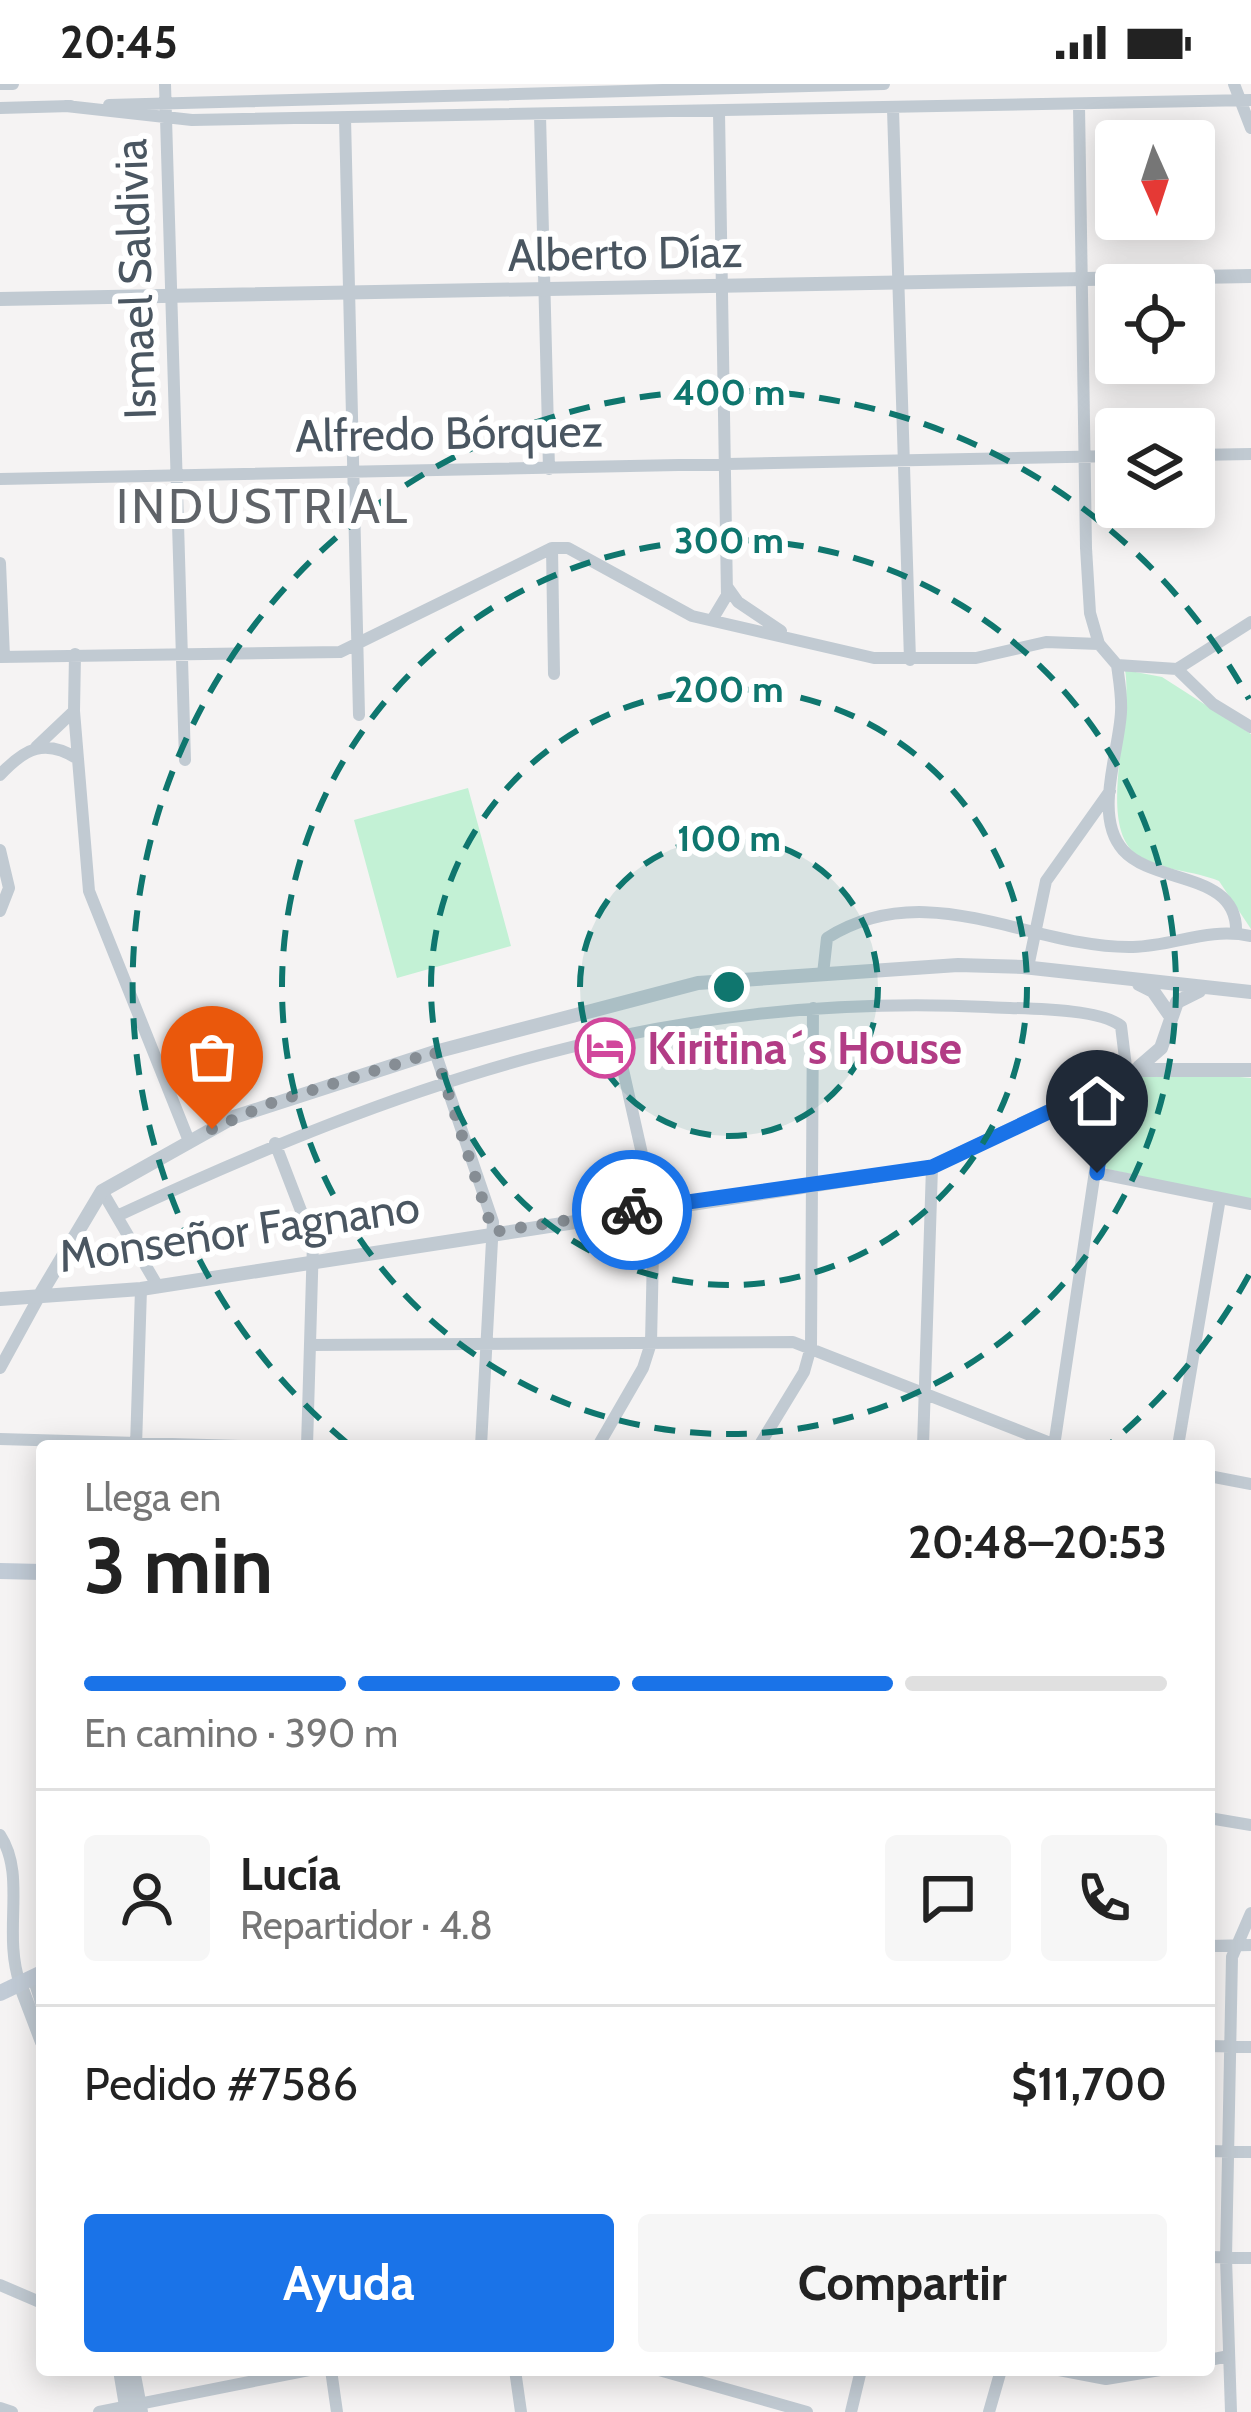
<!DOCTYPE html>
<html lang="es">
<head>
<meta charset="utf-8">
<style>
	body { margin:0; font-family:Cabin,sans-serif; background:#f6f6f6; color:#222; height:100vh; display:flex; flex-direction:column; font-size:45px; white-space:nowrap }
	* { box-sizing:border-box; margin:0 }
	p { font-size:39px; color:#767676 }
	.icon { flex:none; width:66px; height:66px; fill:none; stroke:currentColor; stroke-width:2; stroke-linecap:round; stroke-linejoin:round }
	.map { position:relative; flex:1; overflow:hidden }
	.sheet { position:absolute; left:36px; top:1356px; width:1179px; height:936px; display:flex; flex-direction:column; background:#fff; border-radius:12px; box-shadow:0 6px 30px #0003 }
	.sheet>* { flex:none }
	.needle { width:78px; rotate:177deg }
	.buttons { position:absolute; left:1095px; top:36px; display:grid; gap:24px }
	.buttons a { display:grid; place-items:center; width:120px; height:120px; border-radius:12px; background:#fff; box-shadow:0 6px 30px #0003; font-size:60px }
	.pin { position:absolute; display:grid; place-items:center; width:102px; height:102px; color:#fff; margin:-123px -51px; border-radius:50% 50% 50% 0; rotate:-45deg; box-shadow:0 0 12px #0007 }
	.pin .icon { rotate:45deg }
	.courier { position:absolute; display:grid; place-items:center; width:120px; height:120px; margin:-60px; border:9px solid #1a73e8; border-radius:50%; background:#fff; color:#222; box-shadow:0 3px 15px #0007 }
	.headline em { font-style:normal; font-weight:700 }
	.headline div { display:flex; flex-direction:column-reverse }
	.headline { display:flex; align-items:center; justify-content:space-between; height:204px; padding:0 48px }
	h1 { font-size:78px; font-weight:700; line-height:90px }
	.bar { display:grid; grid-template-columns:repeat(4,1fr); gap:18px 12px; align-content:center; height:144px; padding:0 48px }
	.bar i { height:15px; border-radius:9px; background:#e0e0e0 }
	.bar .on { background:#1a73e8 }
	.bar p { grid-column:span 4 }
	.line { display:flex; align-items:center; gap:30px; padding:0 48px; border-top:3px solid #e0e0e0 }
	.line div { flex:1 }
	.round { display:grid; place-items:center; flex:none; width:126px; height:126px; border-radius:12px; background:#f6f6f6 }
	.action { display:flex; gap:24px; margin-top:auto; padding:24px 48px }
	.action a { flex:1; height:138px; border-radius:12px; background:#1a73e8; color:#fff; font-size:48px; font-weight:700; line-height:138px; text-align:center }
	.action a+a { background:#f6f6f6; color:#222 }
	.status { display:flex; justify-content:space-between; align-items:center; height:84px; padding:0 60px; background:#fff; direction:ltr }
	.status svg { height:33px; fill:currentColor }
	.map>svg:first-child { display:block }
	.green { fill:#c3f1d5 }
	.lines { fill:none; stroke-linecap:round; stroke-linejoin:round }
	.minor { stroke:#c1cad2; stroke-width:12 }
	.tertiary { stroke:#c1cad2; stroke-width:14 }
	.secondary { stroke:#c1cbd6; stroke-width:16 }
	.done { stroke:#868d94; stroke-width:12; stroke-dasharray:0 21.6 }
	.route { stroke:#1a73e8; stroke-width:15 }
	.ring { fill:none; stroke:#0f766e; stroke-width:6; stroke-dasharray:21 15 }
	.labels { text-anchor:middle; stroke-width:12; stroke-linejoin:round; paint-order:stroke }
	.street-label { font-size:45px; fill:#4a5661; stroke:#fff }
	.hotel-label { font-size:45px; font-weight:bold; fill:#b23c85; stroke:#fff; text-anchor:start }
	.neighbourhood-label { font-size:48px; letter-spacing:3px; fill:#5f6368; stroke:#fff }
	.centre { fill:#0f766e; stroke:#fff; stroke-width:6 }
	.ring-label { font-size:36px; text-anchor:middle; font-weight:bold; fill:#0f766e; stroke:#fff; stroke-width:12; stroke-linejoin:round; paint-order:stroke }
</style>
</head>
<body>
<div class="status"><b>20:45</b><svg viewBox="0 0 49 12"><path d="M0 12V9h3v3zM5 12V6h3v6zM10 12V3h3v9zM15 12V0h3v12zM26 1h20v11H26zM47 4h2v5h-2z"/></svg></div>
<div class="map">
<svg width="1251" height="2328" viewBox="0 0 1251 2328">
	<rect width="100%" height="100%" fill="#f5f3f3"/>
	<!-- green -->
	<path class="green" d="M1125,586L1162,593L1251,650V845L1219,797C1193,786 1160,787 1137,771C1095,741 1134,634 1125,586Z
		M468,704L511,862L397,894L354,736Z
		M1171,987L1251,994V1116L1107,1085L1103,1077L1117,1006L1142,992Z"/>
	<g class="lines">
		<!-- minor -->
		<path class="minor" d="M0,0H13
			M165,0L185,676
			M1234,0L1251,44
			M109,21L884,0
			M66,22L192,36L1251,16
			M1079,22L1086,464L1090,529L1099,560
			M0,24L71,22
			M893,25L910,576
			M540,31L549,385
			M345,34L359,631
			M1194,371L1251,370
			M0,395L1116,372
			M552,464L554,590
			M0,479L4,573
			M728,504L738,518L781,547
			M712,536L727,511L719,28
			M75,570L74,627L89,807L189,1057
			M0,573L340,568L552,464H568L692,532L874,574H976L1046,558L1099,560L1117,581L1177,585L1251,538
			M1117,581C1119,596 1122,612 1121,628C1119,669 1093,732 1123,766C1154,801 1239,787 1236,849
			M1177,585L1213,620L1251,643
			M36,663L74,627
			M0,691C25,664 45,654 78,675
			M0,766L9,804L0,827
			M1028,883L1046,797L1110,707
			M823,890L827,854C929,790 1031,865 1133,863C1175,862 1207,843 1251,852
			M435,968L493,1138L481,1362
			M275,1059L313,1158L307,1362
			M1097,1089L1251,1120
			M102,1107L157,1201
			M117,1132C408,997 661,908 987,923C1018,925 1098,923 1121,942L1127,991
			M312,1261L793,1258L1058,1362
			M0,1284L40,1211
			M0,1355L241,1362
			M136,1362L141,1205
			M598,1362L643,1284L651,1259L654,1123L615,950
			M759,1362L804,1288L811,1263L813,924
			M923,1362L932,1083
			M1054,1362L1108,1000
			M1178,1362L1220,1114
			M1209,1392L1251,1400
			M1209,1734L1251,1741
			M0,1751C27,1792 2,1848 20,1900
			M1209,1862L1251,1861
			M1209,1962L1251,1963
			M1209,2067L1251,2068
			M1209,2173L1251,2174
			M0,2201L42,2219
			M1209,2276L1229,2272
			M331,2286L337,2328
			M515,2286L521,2328
			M659,2286L807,2328
			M1059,2286L1106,2295L1160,2286
			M0,2324L12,2328
			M99,2328L309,2286
			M851,2328L861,2286
			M989,2328L1001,2286
			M1231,2328L1226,2174L1232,1873L1251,1829"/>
		<!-- tertiary -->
		<path class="tertiary" d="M0,215L1251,192
			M1139,900L1153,907L1169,930
			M1139,983L1161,964L1177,918L1199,907
			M40,1211L102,1107L234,1033L435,968L698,899L958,881L1023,883L1251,908
			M0,1215L141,1205L932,1083L1135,986H1251
			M34,1893L42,1918
			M20,1900L42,1958
			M120,2286L127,2328
			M133,2286L141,2328"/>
		<!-- secondary -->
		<path class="secondary" d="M0,1487L42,1488
			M0,1909L42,1889"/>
	</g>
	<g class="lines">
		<!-- done -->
		<path class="done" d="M212,1045L268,1020L435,968L493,1148L632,1126"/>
		<!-- route -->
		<path class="route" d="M632,1126L932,1083L1108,1000L1097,1089"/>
	</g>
	<!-- distance rings -->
	<circle cx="729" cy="903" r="149" fill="#0f766e" fill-opacity=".12"/>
	<g class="ring">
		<circle cx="729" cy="903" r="149"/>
		<circle cx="729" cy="903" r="298"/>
		<circle cx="729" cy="903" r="447"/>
		<path d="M1249 1191A595 595 0 0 1 1111 1359M347 1359A595 595 0 1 1 1249 615"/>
	</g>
	<!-- icons -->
	<defs>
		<g id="hotel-ring" transform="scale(3)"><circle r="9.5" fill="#fff" stroke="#d1479c" stroke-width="1.5"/><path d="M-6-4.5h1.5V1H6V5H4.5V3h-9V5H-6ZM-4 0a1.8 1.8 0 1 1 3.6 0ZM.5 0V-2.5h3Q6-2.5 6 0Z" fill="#d1479c"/></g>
	</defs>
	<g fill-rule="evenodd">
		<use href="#hotel-ring" x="605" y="964"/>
	</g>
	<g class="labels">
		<!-- street labels -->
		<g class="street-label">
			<text transform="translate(625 169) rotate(-1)" y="16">Alberto Díaz</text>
			<text transform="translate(135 195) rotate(-92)" y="16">Ismael Saldivia</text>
			<text transform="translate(449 349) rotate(-1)" y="16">Alfredo Bórquez</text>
			<text transform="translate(239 1147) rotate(-8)" y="16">Monseñor Fagnano</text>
		</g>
		<!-- hotel labels -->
		<g class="hotel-label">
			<text x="647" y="980">Kiritina´s House</text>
		</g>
		<!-- neighbourhood labels -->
		<g class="neighbourhood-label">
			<text x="263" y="439">INDUSTRIAL</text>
		</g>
	</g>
	<circle cx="729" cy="903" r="18" class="centre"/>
	<g class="ring-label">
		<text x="729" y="321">400 m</text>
		<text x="729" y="469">300 m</text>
		<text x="729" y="618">200 m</text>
		<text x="729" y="767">100 m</text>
	</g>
</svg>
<div class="buttons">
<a><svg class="needle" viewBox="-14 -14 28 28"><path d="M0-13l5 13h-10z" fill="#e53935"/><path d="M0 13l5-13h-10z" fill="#767676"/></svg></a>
<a><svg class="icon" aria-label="locate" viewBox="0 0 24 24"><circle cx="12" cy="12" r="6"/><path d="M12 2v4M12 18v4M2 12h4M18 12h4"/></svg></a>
<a><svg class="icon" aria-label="layers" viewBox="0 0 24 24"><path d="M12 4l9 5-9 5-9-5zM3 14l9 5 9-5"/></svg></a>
</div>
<div class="pin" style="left:212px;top:1045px;background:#ea580c"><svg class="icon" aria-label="bag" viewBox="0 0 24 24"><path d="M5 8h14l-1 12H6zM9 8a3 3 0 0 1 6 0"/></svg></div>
<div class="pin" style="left:1097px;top:1089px;background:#1f2937"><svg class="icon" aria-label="home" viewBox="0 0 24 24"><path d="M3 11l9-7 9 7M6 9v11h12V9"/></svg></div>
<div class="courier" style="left:632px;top:1126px"><svg class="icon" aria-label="bike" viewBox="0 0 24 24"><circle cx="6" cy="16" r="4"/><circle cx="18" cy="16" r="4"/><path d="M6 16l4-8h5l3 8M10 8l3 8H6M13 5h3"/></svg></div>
<section class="sheet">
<div class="headline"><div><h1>3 min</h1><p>Llega en</p></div><em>20:48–20:53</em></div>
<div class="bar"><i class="on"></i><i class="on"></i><i class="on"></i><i></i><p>En camino · 390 m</p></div>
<div class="line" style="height:216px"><a class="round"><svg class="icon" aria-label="person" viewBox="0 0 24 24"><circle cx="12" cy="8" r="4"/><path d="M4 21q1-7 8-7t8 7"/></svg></a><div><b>Lucía</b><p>Repartidor · 4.8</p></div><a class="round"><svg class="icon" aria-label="chat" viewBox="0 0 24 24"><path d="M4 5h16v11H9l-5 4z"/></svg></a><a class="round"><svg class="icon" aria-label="phone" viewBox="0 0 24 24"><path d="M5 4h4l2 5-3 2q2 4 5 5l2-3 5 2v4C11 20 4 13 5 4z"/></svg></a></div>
<div class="line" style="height:156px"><div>Pedido #7586</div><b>$11,700</b></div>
<div class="action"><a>Ayuda</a><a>Compartir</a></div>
</section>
</div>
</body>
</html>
